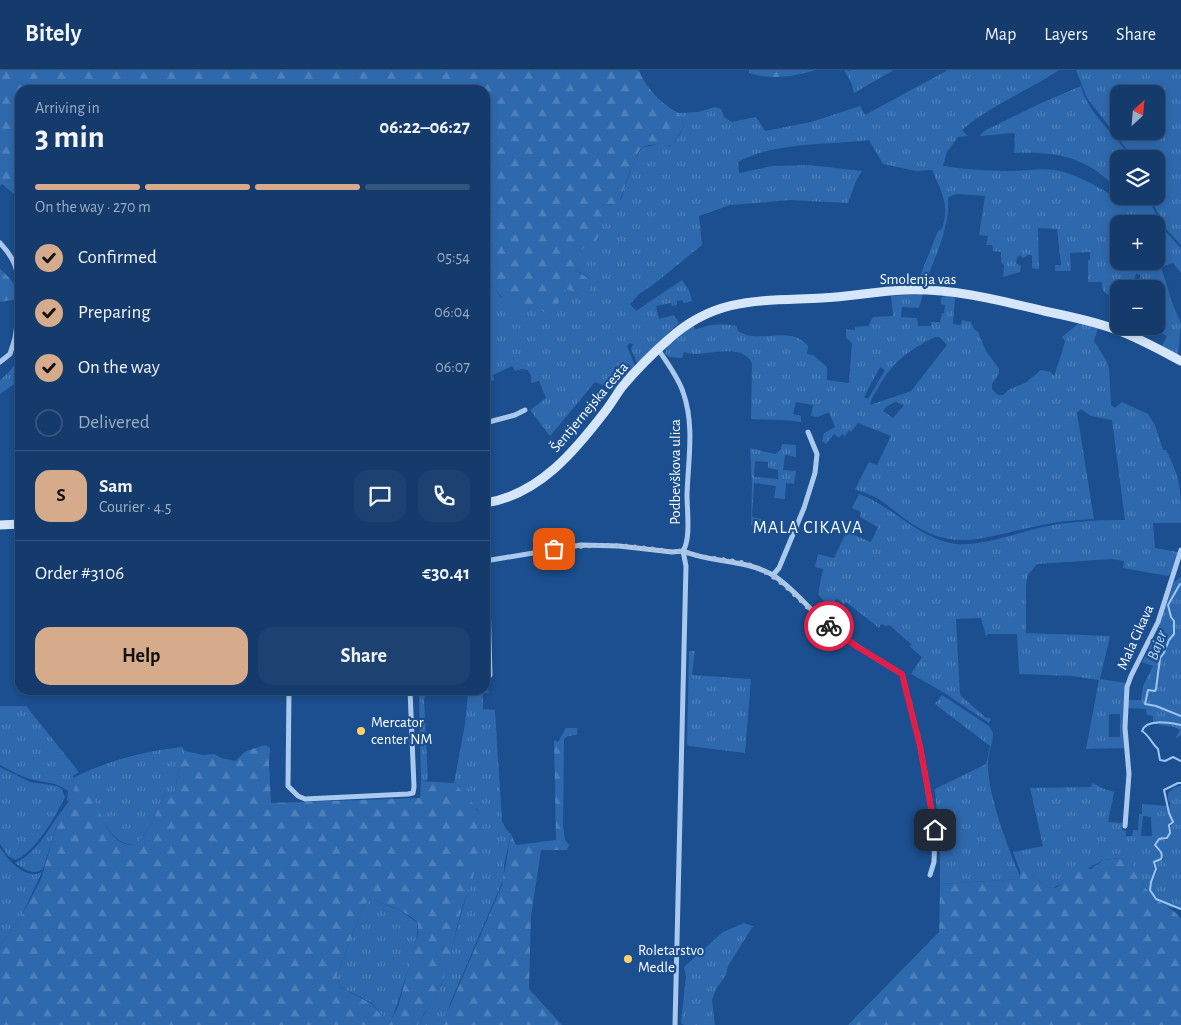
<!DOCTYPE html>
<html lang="en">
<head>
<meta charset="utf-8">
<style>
	body { margin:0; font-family:"Alegreya Sans",sans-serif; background:#1d4271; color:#f1f3f6; height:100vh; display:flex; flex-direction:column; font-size:19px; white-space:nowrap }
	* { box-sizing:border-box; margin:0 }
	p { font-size:16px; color:#9dadc1 }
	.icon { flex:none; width:28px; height:28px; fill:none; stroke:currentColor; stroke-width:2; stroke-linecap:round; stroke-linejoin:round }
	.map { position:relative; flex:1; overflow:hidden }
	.drawer { position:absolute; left:15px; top:15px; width:475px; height:610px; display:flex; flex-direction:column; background:#143b6b; border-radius:15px; box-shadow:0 2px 8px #0003,0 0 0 1px #33557e }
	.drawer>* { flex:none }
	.needle { width:32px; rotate:26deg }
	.fabs { position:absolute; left:1110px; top:15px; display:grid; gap:10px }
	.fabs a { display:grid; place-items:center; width:55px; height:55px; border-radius:10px; background:#143b6b; box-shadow:0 2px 8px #0003,0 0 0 1px #33557e; font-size:25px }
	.pin { position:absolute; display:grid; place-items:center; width:42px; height:42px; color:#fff; margin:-21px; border-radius:10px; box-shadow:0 2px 8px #0006 }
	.courier { position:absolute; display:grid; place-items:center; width:50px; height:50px; margin:-25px; border:4px solid #e11d48; border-radius:50%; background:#fff; color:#222; box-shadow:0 1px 6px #0007 }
	.headline em { font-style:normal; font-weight:600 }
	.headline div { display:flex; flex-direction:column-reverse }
	.headline { display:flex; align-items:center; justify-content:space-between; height:85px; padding:0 20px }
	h1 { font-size:32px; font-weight:600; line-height:38px }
	.bar { display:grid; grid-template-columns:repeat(4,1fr); gap:8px 5px; align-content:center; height:60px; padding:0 20px }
	.bar i { height:6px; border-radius:4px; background:#33557e }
	.bar .selected { background:#d6ab8b }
	.bar p { grid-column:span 4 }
	.line { display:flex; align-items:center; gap:12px; padding:0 20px; border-top:1px solid #33557e }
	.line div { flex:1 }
	.round { display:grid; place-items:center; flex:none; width:52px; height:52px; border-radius:15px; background:#1d4271 }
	ol { padding:0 20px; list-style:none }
	li { display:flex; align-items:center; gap:15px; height:55px }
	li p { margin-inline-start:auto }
	li .icon { padding:5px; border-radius:50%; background:#d6ab8b; color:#111; stroke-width:4 }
	li:last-child { color:#9dadc1 }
	li i { width:28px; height:28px; border:2px solid #33557e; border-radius:50% }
	.button { display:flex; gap:10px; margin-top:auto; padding:10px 20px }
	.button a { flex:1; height:58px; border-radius:15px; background:#d6ab8b; color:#111; font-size:20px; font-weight:600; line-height:58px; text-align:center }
	.button a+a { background:#1d4271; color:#f1f3f6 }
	header { display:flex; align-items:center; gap:30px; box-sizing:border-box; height:70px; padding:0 25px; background:#143b6b; border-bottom:1px solid #33557e }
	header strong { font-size:24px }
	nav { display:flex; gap:28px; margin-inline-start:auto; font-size:18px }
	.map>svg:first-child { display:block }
	.grass { fill:url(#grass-tufts); fill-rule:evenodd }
	.forest { fill:url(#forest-firs); fill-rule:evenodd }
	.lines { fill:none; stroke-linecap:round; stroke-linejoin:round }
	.stream { stroke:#9cc4f0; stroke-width:2 }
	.street { stroke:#a9c9ee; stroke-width:5 }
	.secondary { stroke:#d6e6fa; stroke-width:9 }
	.done { stroke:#afc1d8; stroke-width:5; stroke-dasharray:0 9 }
	.route { stroke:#e11d48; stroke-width:6 }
	.poi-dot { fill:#ffd166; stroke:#1b4f8f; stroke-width:2 }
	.labels { text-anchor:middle; stroke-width:4.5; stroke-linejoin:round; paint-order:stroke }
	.street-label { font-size:15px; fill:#fff; stroke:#1b4f8f }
	.poi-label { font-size:15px; fill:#fff; stroke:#1b4f8f; text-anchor:start }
	.water-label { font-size:16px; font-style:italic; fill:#b5d3f5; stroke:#1b4f8f }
	.quarter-label { font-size:18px; letter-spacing:1px; fill:#fff; stroke:#1b4f8f }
</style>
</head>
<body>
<header>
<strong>Bitely</strong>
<nav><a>Map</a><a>Layers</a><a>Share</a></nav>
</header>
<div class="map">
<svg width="1181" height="955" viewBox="0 0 1181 955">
	<defs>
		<pattern id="grass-tufts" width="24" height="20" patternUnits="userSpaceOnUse" patternTransform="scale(1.25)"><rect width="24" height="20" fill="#2e69ad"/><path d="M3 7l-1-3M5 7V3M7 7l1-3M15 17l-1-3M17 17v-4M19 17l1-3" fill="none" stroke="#4d80b9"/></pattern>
		<pattern id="forest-firs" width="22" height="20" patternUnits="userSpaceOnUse" patternTransform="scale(1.25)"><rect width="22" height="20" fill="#2e69ad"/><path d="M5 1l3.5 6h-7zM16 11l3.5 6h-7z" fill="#4d80b9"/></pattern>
	</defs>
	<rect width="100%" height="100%" fill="#1b4f8f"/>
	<!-- grass -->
	<path class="grass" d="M844,0L849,1L852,0H894L854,23L851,12Z
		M948,0H1059C1028,21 991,35 962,60L968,66L958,67L947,82L943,96C967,100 992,101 1016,101C1029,100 1042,98 1055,100C1081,105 1106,121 1127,136L1129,133L1123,126H1147L1164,160L1181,178V203L1173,193L1161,197L1173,235L1181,254L1178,285L1162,276L1167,266L1157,261L1160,255L1156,253V219H1138L1140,205L1136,203L1133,219H1119V256L1109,253L1115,228C1106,224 1101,223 1102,212H1088V190H1090V182L1070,183L1071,201H1055V195H1061L1057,159L1038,158L1039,199L1032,198V185H1028L1023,188L1020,185L1017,188L1016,193L1021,196L1020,202L1003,207L1004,195L1001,192V182L993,181L992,175H986L988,166L979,165L985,126L957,124L948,127C950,158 935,187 924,216H916L938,161L942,159C950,135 942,123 932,100L916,101L883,94L869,70C829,75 773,72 738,92L739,103L772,96L810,95L862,101L856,111L848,133L789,130L755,133L730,135L699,146L702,175L654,214L639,224L630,234L636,241L682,210L689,220L692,231L684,233L682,230L677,231V235L672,236L671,233L656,236L659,249L674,245L679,253L637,293L631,279L633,274L630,273L627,276L635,296L614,322L610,318L595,312L550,366L530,340L546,328L539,311L531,313V306L528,300L522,299L515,301L512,296L493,305L494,310L485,313V303L491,301L488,290L485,291V207L501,227L541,240L552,247L565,218L579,225L588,207L576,200V186L585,177L589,176L601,159L605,135L609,134L612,136L621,129L634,90L643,77L662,74L670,76L676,71L684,56L679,43L698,42L715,37L721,39L724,47L732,52L756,47L765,61L811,52L860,36L865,45ZM1119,154H1156V191H1119Z
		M1076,0H1181V175L1167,160L1149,126H1156V89H1133L1129,82L1087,28ZM1119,24H1156V61H1119Z
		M1081,16C1088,45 1116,63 1131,89H1119V121C1088,87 1058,81 1014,83L1015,64L1013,63L980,66L984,61L1039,34Z
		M923,224L919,238L902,237L901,247L917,248L918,256H931V252H940L942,243H944L945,235L941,234V228C946,225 950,225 955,228L953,254L961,255L962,250L971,252L974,259L978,262L986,281L999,299V303L992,314V319L998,325H1003L1010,319L1025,313L1041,300L1051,302L1054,306L1062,282L1065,271L1062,267L1079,253L1098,258L1094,271L1106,290L1109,297L1111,335L1115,338L1122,332L1148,344L1155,355L1163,380H1166C1181,410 1181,420 1181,453H1153L1155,478L1178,482L1171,503L1168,506L1123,498L1124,491L1112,489L1037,494L1028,505L1026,515V563L1110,566L1100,609L1126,613L1123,645L1125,678L1086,679L1099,610L1072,606L1019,604L1017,564H988L986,567L981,548L956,549L960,625L985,647L991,649L989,653L943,622L911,604L922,587L910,577L911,574C903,568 897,561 889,555L886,556L881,554L879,558L846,532L844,534L837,529L829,537L818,524L823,499L815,497L818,484L834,488L845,465L843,463L850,450L857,453L852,464L871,472L878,457L860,447L861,442L852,438L859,424C892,436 915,465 950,473C978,479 1020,461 1048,456C1073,451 1099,450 1125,450L1112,350L1091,346L1081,339L1077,343L1094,449C1073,450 1053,452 1033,457C997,464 966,478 931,464C913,457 898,443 883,432C875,426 864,423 855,419L869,392L877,395L891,366L858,353L851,362L849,360L845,366L842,364L839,368L834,364L826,374L822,371L824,363L835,357L829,342L818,347L811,346L813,335L796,332L793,344L801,346V352C785,349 769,350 751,349L752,293C742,274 713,284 696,284C692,284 688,283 684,282L682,288L669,287L665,284C668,271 683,262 693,254L694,259C700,259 702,257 707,256C715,254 729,254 737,256L738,261C758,275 791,254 808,276L807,284L813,285L827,297V310L849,313L852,273L846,268V259L855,260V257L868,256L873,247L893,246L891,226ZM935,267H939L947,275L911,321L870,335C871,329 875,323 878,318C894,290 908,281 935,267ZM880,297L885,300L868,329L864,327ZM895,332L904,335L893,348L883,341L886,337ZM1109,644H1120V667H1109Z
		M20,291V310L0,324V310L8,303L17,292Z
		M782,374L796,375V387L785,385L783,400L796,401L794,414L786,413L785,429L774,428L776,416L754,413L752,447L767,450L764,459L751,455L752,415L750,378L775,384L781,379ZM755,391L768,392V398L778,400V409L754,407Z
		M1181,507V665L1177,668L1176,667L1180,660C1173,654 1161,658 1153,652V646L1147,645L1146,639L1128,638V630H1141L1143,616L1153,596L1142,592L1154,569L1162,573L1166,567L1157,562L1174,512Z
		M689,581H695L692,605L751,609L745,683L689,676L687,674Z
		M485,618L489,622L483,624V639L495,640L502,751L506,759L511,764L504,795V808L441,955H418L441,916L445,904L459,851L476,794L481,763L478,740L454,713L465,654L468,624H426L424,629L428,710L421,711L419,625L421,620H485Z
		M942,625L989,656L993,663C993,672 989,681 988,690C986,720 1008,779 1020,806V809L940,814V786L935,719L986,694L990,676L935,634Z
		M0,636H26L79,702L73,706V708C106,691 145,681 182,677L185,681L178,701L175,721L172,724L164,725L151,755L137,774C109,780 95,733 86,713L76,714L69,731L67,730L68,721C55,712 48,713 34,710C22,707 11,701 0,695Z
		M0,697L30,712L57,716L62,719L65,727C56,746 35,783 15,790L8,786L0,774Z
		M1093,713L1102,718L1114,722L1108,752L1122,753V760L1126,761V766H1132L1133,760H1138L1139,744H1142V734L1168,736C1168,743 1171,746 1171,751L1168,755L1169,765L1166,768H1158L1154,776L1161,785V787L1153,792L1155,801L1153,805L1155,806L1157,801L1156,794L1158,791L1163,790C1165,782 1159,781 1156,775L1159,770H1167C1172,764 1169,758 1173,752L1169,741L1170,732L1168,731V723L1175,717L1181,716V839L1168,837L1157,830L1137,808L1131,792L1121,788L1103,790L1053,818L1047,817L1025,801H1020L1013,782L1043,776L1030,718L1091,717ZM1143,746L1151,747L1152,766H1141Z
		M55,750L58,751L43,799C33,806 24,799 15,793C33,785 45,766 55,750Z
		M0,778C9,791 25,810 42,802L21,847L0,875Z
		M374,830L401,841L418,853C417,876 409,897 402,919C398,932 396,940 390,952L385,950L372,933L340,917L337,905L364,834L369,831Z
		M744,853L753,856L728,896L726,905L716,919L712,930L715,955H684L681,953L686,907L684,897L723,862Z"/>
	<!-- forest -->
	<path class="forest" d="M0,0H639C645,17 662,35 679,43L684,56L673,75C664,76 655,73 645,76C633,80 626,121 618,133L615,137L609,134L605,136C603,146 603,157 598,167C591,183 577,169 576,200L591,210L590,224L579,225L565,218L552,248L541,240L535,241C529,233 525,237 517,236C504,233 493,217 485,207V20H20V129L2,114L0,116Z
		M749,0H815C794,7 770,10 749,3Z
		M0,199C10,208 18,215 17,229L0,232Z
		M566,658H577V665L568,666L564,669L563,756L565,770L569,775L567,780H541L531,846L529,919L562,955H441L445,943L451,934L502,815L511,764L516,775L556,770L554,670L558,672Z
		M265,675L270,678L269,692L271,733L420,728L421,711L454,713C460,720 476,734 478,742C490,777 468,816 459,849C453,871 450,894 441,915C435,929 425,941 418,955H0V875L21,847L41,809L58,751L55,750L69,731L76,714L80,709C98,715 101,782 137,774L151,755L164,725L172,724L175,721L178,701L185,681L203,685L214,684L221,688L235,691L246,681ZM374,830C389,836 407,841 418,853V863L398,937L390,952L385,950L372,934L340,917L337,905L364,834L369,831Z
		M1121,788L1131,792C1135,807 1147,821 1159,831C1167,837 1175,840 1181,849V955H848L939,862L940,814L1020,809V801H1025L1047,817L1053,818L1057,817L1076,801L1083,798L1091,799L1103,790Z"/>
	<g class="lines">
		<!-- stream -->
		<path class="stream" d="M1180,514L1168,535L1171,547L1174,551V564L1169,570L1164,583L1160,588L1156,619L1155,621L1148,620L1145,634L1156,636L1181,646
			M1181,655C1170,653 1146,648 1142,661C1150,666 1151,673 1158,679L1160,690L1165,691L1173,687L1181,691
			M1181,713H1178L1164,720L1169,743L1173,752L1169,755L1170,763L1167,768L1159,769L1155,775C1158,779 1164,783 1161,789L1154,792L1156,799L1151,812L1150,820L1156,829L1181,839"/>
		<!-- street -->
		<path class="street" d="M0,173C15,189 17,198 20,219
			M0,292L10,284L15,268L20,233
			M485,353L515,345L525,340
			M683,481C711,493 743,489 771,504C792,516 807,538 826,553C849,573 876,588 902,604L920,676L935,760L934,792L930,805
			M485,491L581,475L619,476L672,482L683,481C691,469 687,440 687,425C688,391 695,355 683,322C678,307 667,293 658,279
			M773,505L779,498L804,438L815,403L817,384L808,362
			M485,611L487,610L490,605L487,490
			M289,620L288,716L298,726L305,729L408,724L413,723L414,717L410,620
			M1125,756L1129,704L1125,658L1127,617L1131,606L1158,552L1181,480
			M675,955L686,496L683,481"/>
		<!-- secondary -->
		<path class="secondary" d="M485,433C539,425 575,381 607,339C612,332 617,324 622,317C636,300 653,283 669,269C716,226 763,231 822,228C849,227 877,221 904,220C953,218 998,230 1044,241C1068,246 1094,251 1117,260C1139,268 1160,280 1181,291
			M0,455L20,454"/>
	</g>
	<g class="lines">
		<!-- done -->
		<path class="done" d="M554,479C595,473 631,475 672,482L683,481C704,490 729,488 750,495C784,507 802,535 829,556"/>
		<!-- route -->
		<path class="route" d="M829,556L856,576L902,604L920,676L935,760"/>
	</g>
	<!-- markers -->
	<g class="poi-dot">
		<circle cx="361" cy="661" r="5"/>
		<circle cx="628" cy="889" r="5"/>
	</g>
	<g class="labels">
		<!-- street labels -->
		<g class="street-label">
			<text x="918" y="214">Smolenja vas</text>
			<text transform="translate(589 337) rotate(-50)" y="5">Šentjernejska cesta</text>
			<text transform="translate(675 402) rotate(-90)" y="5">Podbevškova ulica</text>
			<text transform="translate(1135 567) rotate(-66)" y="5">Mala Cikava</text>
		</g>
		<!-- poi labels -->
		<g class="poi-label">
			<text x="371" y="657">Mercator<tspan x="371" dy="17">center NM</tspan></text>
			<text x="638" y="885">Roletarstvo<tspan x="638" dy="17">Medle</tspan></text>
		</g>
		<!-- water labels -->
		<g class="water-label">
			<text transform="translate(1156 575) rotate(-70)" y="6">Bajer</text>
		</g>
		<!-- quarter labels -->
		<g class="quarter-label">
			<text x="808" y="463">MALA CIKAVA</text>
		</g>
	</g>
</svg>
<div class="fabs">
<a><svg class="needle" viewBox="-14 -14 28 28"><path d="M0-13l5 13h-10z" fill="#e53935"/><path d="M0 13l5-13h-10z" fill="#9dadc1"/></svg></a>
<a><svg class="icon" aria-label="layers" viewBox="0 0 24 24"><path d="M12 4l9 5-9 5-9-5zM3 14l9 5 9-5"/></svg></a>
<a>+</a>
<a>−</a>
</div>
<div class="pin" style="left:554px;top:479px;background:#ea580c"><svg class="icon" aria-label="bag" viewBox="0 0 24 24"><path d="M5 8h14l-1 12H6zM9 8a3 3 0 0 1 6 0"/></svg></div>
<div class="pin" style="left:935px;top:760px;background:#1f2937"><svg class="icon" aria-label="home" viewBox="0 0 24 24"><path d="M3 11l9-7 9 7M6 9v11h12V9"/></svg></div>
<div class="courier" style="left:829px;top:556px"><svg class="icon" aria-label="bike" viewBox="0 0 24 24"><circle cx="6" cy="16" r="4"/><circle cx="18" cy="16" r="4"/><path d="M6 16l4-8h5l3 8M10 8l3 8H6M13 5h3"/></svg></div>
<section class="drawer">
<div class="headline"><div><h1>3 min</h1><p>Arriving in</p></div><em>06:22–06:27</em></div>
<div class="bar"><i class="selected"></i><i class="selected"></i><i class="selected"></i><i></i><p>On the way · 270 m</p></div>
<ol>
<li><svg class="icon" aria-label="check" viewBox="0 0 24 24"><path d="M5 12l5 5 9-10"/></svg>Confirmed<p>05:54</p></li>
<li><svg class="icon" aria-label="check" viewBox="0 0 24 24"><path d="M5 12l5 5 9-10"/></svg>Preparing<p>06:04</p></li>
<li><svg class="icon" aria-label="check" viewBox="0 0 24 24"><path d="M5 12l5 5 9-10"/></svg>On the way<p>06:07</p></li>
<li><i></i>Delivered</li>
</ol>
<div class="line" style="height:90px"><b class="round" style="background:#d6ab8b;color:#111">S</b><div><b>Sam</b><p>Courier · 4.5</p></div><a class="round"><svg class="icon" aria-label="chat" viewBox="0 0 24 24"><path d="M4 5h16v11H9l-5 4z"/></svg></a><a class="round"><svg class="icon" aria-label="phone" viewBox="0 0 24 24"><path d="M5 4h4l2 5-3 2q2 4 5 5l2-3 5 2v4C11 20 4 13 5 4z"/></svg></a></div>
<div class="line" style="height:65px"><div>Order #3106</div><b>€30.41</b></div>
<div class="button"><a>Help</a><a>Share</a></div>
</section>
</div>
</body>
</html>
